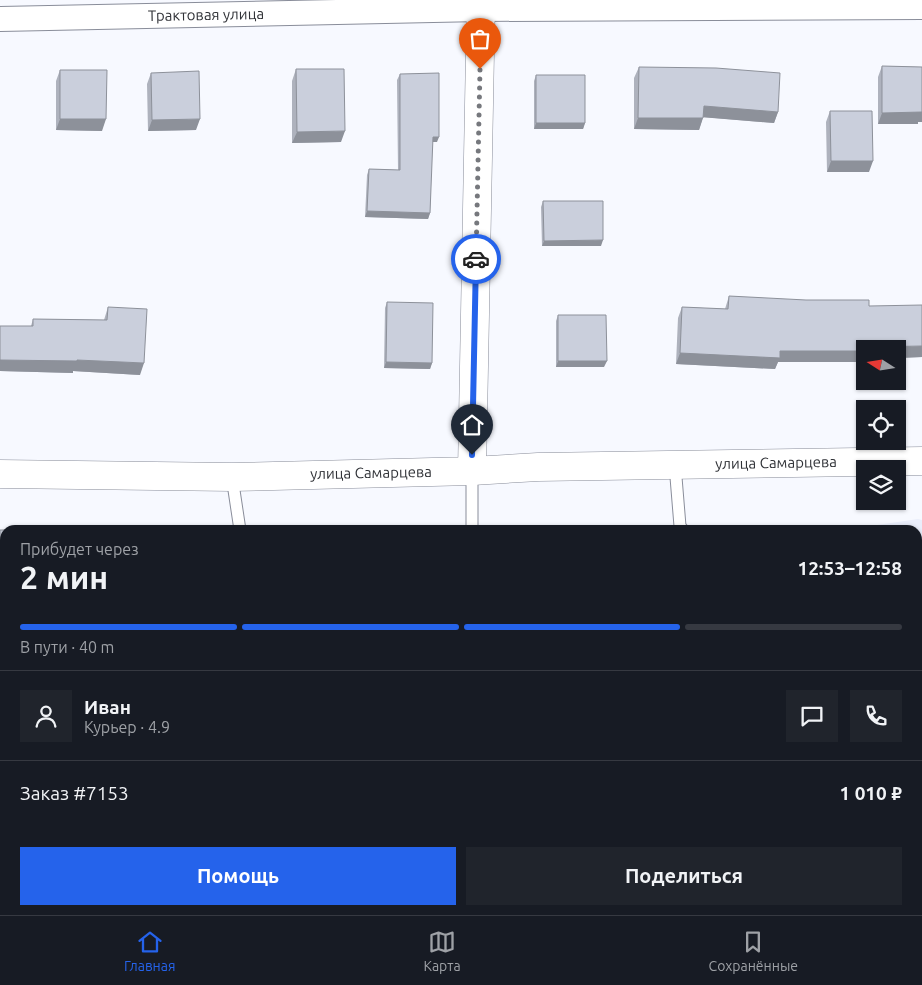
<!DOCTYPE html>
<html lang="ru">
<head>
<meta charset="utf-8">
<style>
	body { margin:0; font-family:Ubuntu,sans-serif; background:#20242c; color:#f1f3f6; height:100vh; display:flex; flex-direction:column; font-size:19px; white-space:nowrap }
	* { box-sizing:border-box; margin:0 }
	p { font-size:16px; color:#9ea1a6 }
	.icon { flex:none; width:28px; height:28px; fill:none; stroke:currentColor; stroke-width:2; stroke-linecap:round; stroke-linejoin:round }
	.map { position:relative; flex:1; overflow:hidden }
	.panel { position:absolute; left:0px; top:525px; width:922px; height:390px; display:flex; flex-direction:column; background:#171b24; border-radius:15px 15px 0 0; box-shadow:0 1px 4px #0004 }
	.panel>* { flex:none }
	.needle { width:32px; rotate:282deg }
	.buttons { position:absolute; left:856px; top:340px; display:grid; gap:10px }
	.buttons a { display:grid; place-items:center; width:50px; height:50px; border-radius:0px; background:#171b24; box-shadow:0 1px 4px #0004; font-size:25px }
	.pin { position:absolute; display:grid; place-items:center; width:42px; height:42px; color:#fff; margin:-51px -21px; border-radius:50% 50% 50% 0; rotate:-45deg; box-shadow:0 0 5px #0007 }
	.pin .icon { rotate:45deg }
	.courier { position:absolute; display:grid; place-items:center; width:50px; height:50px; margin:-25px; border:4px solid #2563eb; border-radius:50%; background:#fff; color:#222; box-shadow:0 1px 6px #0007 }
	.head em { font-style:normal; font-weight:700 }
	.head div { display:flex; flex-direction:column-reverse }
	.head { display:flex; align-items:center; justify-content:space-between; height:85px; padding:0 20px }
	h1 { font-size:32px; font-weight:700; line-height:38px }
	.bar { display:grid; grid-template-columns:repeat(4,1fr); gap:8px 5px; align-content:center; height:60px; padding:0 20px }
	.bar i { height:6px; border-radius:4px; background:#363941 }
	.bar .selected { background:#2563eb }
	.bar p { grid-column:span 4 }
	.line { display:flex; align-items:center; gap:12px; padding:0 20px; border-top:1px solid #363941 }
	.line div { flex:1 }
	.round { display:grid; place-items:center; flex:none; width:52px; height:52px; border-radius:0px; background:#20242c }
	.cta { display:flex; gap:10px; margin-top:auto; padding:10px 20px }
	.cta a { flex:1; height:58px; border-radius:0px; background:#2563eb; color:#fff; font-size:20px; font-weight:700; line-height:58px; text-align:center }
	.cta a+a { background:#20242c; color:#f1f3f6 }
	.tabs { display:flex; justify-content:space-around; align-items:center; height:70px; border-top:1px solid #363941; background:#171b24; font-size:14px; color:#9ea1a6 }
	.tabs a { display:grid; justify-items:center; gap:2px }
	.tabs .selected { color:#2563eb }
	.map>svg:first-child { display:block }
	.built { fill:#eaeefb }
	.lines { fill:none; stroke-linecap:round; stroke-linejoin:round }
	.service-casing { stroke:#898d9a; stroke-width:13 }
	.minor-casing { stroke:#898d9a; stroke-width:26 }
	.tertiary-casing { stroke:#898d9a; stroke-width:29 }
	.service { stroke:#fff; stroke-width:11 }
	.minor { stroke:#fff; stroke-width:24 }
	.tertiary { stroke:#fff; stroke-width:28 }
	.wall { fill:#aeb2bd }
	.shaded-wall { fill:#8d919a }
	.building { fill:#cacfdc; stroke:#8d919a }
	.done { stroke:#76787d; stroke-width:5; stroke-dasharray:0 9 }
	.route { stroke:#2563eb; stroke-width:6 }
	.labels { text-anchor:middle; stroke-width:4.5; stroke-linejoin:round; paint-order:stroke }
	.street-label { font-size:15px; fill:#303237; stroke:#fff }
</style>
</head>
<body>
<div class="map">
<svg width="922" height="915" viewBox="0 0 922 915">
	<rect width="100%" height="100%" fill="#f7f9ff"/>
	<!-- built -->
	<path class="built" d="M918,519L922,520V807L918,800V530H843Z
		M0,756H5V910H40L37,915H0Z
		M328,910H659L666,915H325Z"/>
	<g class="lines">
		<!-- service casing -->
		<g class="service-casing">
			<path id="service" d="M675,465L680,526L683,530
				M232,477L240,530
				M472,530V471
				M0,671L5,672
				M765,910L768,915
				M200,915L203,910"/>
		</g>
		<!-- minor casing -->
		<g class="minor-casing">
			<path id="minor" d="M0,19L481,9L922,7"/>
		</g>
		<!-- tertiary casing -->
		<g class="tertiary-casing">
			<path id="tertiary" d="M472,471L481,0
				M0,474L232,477L472,471L538,467L922,461"/>
		</g>
		<!-- service -->
		<use href="#service" class="service"/>
		<!-- minor -->
		<use href="#minor" class="minor"/>
		<!-- tertiary -->
		<use href="#tertiary" class="tertiary"/>
	</g>
	<!-- wall -->
	<path class="wall" d="M882,66L922,67V122H918V124H878V77Z
		M639,67L778,112L774,123L703,117L699,130L634,129V78Z
		M296,69L341,142L292,143V81Z
		M60,70L102,131L56,130V81Z
		M151,73L196,130L148,131L147,84Z
		M400,74L437,142H432L430,213L428,219L365,217L367,175L369,169L398,170L397,80Z
		M536,75L585,123L583,129H534V81Z
		M830,111L869,172H827L826,122Z
		M543,201L601,246H542L541,207Z
		M729,296L869,306L922,357L898,358V349H865L864,362H778L775,369L676,364L678,318L682,307L725,309Z
		M387,302L432,363L430,369L384,368L385,308Z
		M108,307L140,375L73,371V373L0,371V326H31L33,319L104,320Z
		M558,315L604,367H556V321Z"/>
	<!-- shaded-wall -->
	<path class="shaded-wall" d="M704,106L778,112L774,123L700,117Z
		M922,111V122H918V124H878L882,113Z
		M638,118H703L699,130L634,129Z
		M60,119H106L102,131L56,130Z
		M200,119L196,130L148,131L152,120Z
		M536,123H585L583,129H534Z
		M345,131L341,142L292,143L297,132Z
		M433,137H439L437,142H431Z
		M831,161H873L869,172H827Z
		M367,211L430,213L428,219L365,217Z
		M603,240L601,246H542L544,241Z
		M922,346V357L898,358V349H868L869,347Z
		M780,351H865V360L864,362H778L775,369L676,364L680,353Z
		M0,360H77L144,363L140,375L73,371V373L0,371Z
		M558,361H607L604,367H556Z
		M386,362L432,363L430,369L384,368Z
		M0,582H5V609H0Z
		M282,910H287L285,915H279Z"/>
	<!-- building -->
	<path class="building" d="M882,66L922,67V112L882,113Z
		M639,67L716,68L780,73L778,112L704,106L703,118H638Z
		M296,69H344L345,131L297,132Z
		M60,70H107L106,119H60Z
		M199,71L200,119L152,120L151,73Z
		M439,73V137H433L430,213L367,211L369,169L400,170V74Z
		M536,75H585V123H536Z
		M830,111H872L873,161H831Z
		M543,201H603V240L544,241Z
		M729,296L806,300H869V306L922,305V346L869,347V349H865V351H780V358L680,353L682,307L728,309Z
		M387,302L433,303L432,363L386,362Z
		M108,307L147,309L144,363L77,360V361L0,360V326H33V319L107,320Z
		M558,315H606L607,361H558Z
		M100,528V530H13Z
		M0,530H5V582H0Z
		M219,910H282L279,915H216Z"/>
	<g class="lines">
		<!-- done -->
		<path class="done" d="M476,259L480,69"/>
		<!-- route -->
		<path class="route" d="M472,455L476,259"/>
	</g>
	<g class="labels">
		<!-- street labels -->
		<g class="street-label">
			<text transform="translate(206 15) rotate(-1)" y="5">Трактовая улица</text>
			<text transform="translate(776 463) rotate(-1)" y="5">улица Самарцева</text>
			<text transform="translate(371 473) rotate(-1)" y="5">улица Самарцева</text>
		</g>
	</g>
</svg>
<div class="buttons">
<a><svg class="needle" viewBox="-14 -14 28 28"><path d="M0-13l5 13h-10z" fill="#e53935"/><path d="M0 13l5-13h-10z" fill="#9ea1a6"/></svg></a>
<a><svg class="icon" aria-label="locate" viewBox="0 0 24 24"><circle cx="12" cy="12" r="6"/><path d="M12 2v4M12 18v4M2 12h4M18 12h4"/></svg></a>
<a><svg class="icon" aria-label="layers" viewBox="0 0 24 24"><path d="M12 4l9 5-9 5-9-5zM3 14l9 5 9-5"/></svg></a>
</div>
<div class="pin" style="left:480px;top:69px;background:#ea580c"><svg class="icon" aria-label="bag" viewBox="0 0 24 24"><path d="M5 8h14l-1 12H6zM9 8a3 3 0 0 1 6 0"/></svg></div>
<div class="pin" style="left:472px;top:455px;background:#1f2937"><svg class="icon" aria-label="home" viewBox="0 0 24 24"><path d="M3 11l9-7 9 7M6 9v11h12V9"/></svg></div>
<div class="courier" style="left:476px;top:259px"><svg class="icon" aria-label="car" viewBox="0 0 24 24"><path d="M5 17H2v-5l4-1 3-4h7l3 4 3 1v5h-3M9 17h6M6 11h13"/><circle cx="7" cy="17" r="2"/><circle cx="17" cy="17" r="2"/></svg></div>
<section class="panel">
<div class="head"><div><h1>2 мин</h1><p>Прибудет через</p></div><em>12:53–12:58</em></div>
<div class="bar"><i class="selected"></i><i class="selected"></i><i class="selected"></i><i></i><p>В пути · 40 m</p></div>
<div class="line" style="height:90px"><a class="round"><svg class="icon" aria-label="person" viewBox="0 0 24 24"><circle cx="12" cy="8" r="4"/><path d="M4 21q1-7 8-7t8 7"/></svg></a><div><b>Иван</b><p>Курьер · 4.9</p></div><a class="round"><svg class="icon" aria-label="chat" viewBox="0 0 24 24"><path d="M4 5h16v11H9l-5 4z"/></svg></a><a class="round"><svg class="icon" aria-label="phone" viewBox="0 0 24 24"><path d="M5 4h4l2 5-3 2q2 4 5 5l2-3 5 2v4C11 20 4 13 5 4z"/></svg></a></div>
<div class="line" style="height:65px"><div>Заказ #7153</div><b>1 010 ₽</b></div>
<div class="cta"><a>Помощь</a><a>Поделиться</a></div>
</section>
</div>
<nav class="tabs">
<a class="selected"><svg class="icon" aria-label="home" viewBox="0 0 24 24"><path d="M3 11l9-7 9 7M6 9v11h12V9"/></svg>Главная</a>
<a><svg class="icon" aria-label="map" viewBox="0 0 24 24"><path d="M3 6l6-2 6 2 6-2v14l-6 2-6-2-6 2zM9 4v14M15 6v14"/></svg>Карта</a>
<a><svg class="icon" aria-label="saved" viewBox="0 0 24 24"><path d="M7 4h10v16l-5-4-5 4z"/></svg>Сохранённые</a>
</nav>
</body>
</html>
